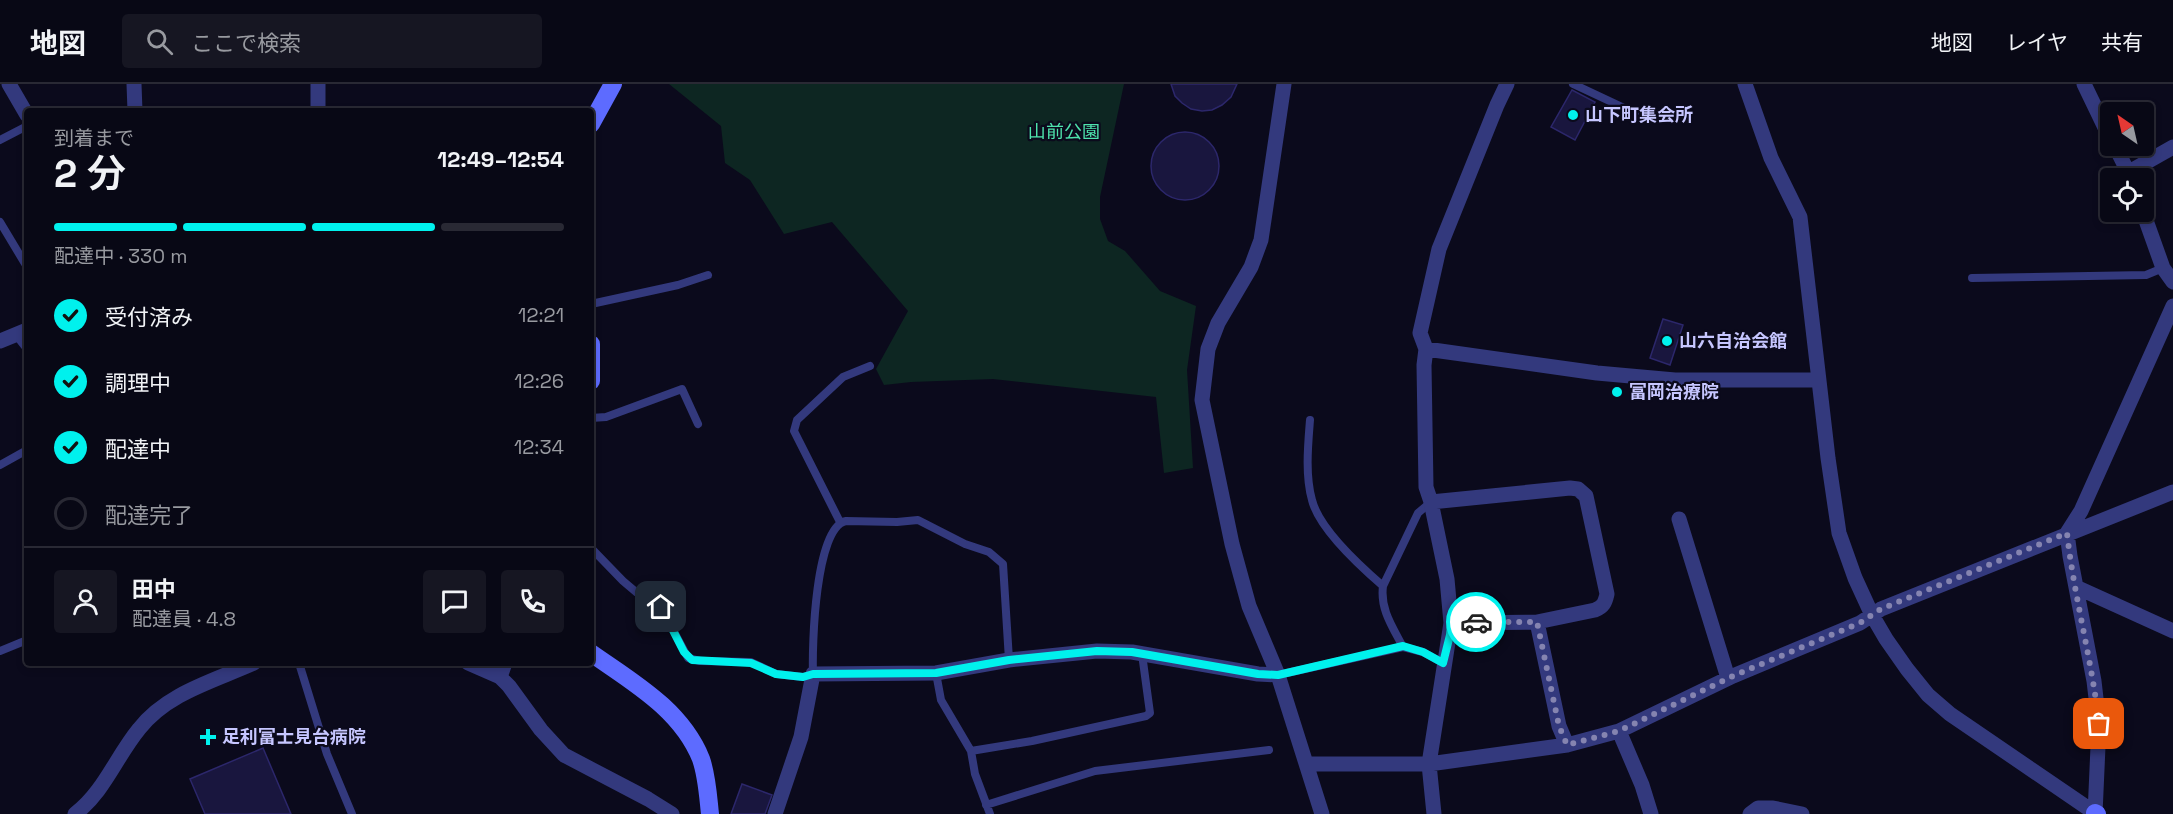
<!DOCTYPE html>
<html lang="ja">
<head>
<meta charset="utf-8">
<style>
	body { margin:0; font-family:"Space Grotesk","Noto Sans JP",sans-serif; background:#161622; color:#f1f3f6; height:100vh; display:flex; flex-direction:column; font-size:22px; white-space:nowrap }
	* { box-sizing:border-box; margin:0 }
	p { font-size:20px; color:#989aa0 }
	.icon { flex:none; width:33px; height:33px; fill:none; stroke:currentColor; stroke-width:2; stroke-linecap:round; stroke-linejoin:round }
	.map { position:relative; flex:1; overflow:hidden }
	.sheet { position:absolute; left:24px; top:24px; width:570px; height:558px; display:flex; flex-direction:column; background:#080815; border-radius:6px; box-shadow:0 3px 9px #0003,0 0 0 2px #292934 }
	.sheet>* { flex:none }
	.needle { width:39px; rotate:326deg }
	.fabs { position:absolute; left:2100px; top:18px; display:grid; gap:12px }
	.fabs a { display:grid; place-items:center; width:54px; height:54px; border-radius:6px; background:#080815; box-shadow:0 3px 9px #0003,0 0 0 2px #292934; font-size:30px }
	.pin { position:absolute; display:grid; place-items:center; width:51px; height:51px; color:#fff; margin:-26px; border-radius:12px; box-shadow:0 3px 9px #0006 }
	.courier { position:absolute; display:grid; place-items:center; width:60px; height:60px; margin:-30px; border:4px solid #00f1ed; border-radius:50%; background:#fff; color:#222; box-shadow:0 2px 8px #0007 }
	.head em { font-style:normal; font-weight:600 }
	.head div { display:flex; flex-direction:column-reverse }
	.head { display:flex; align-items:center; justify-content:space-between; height:102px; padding:0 30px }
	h1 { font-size:39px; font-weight:600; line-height:45px }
	.bar { display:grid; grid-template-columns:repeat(4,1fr); gap:9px 6px; align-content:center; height:72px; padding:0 30px }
	.bar i { height:8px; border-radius:4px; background:#292934 }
	.bar .current { background:#00f1ed }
	.bar p { grid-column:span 4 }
	.line { display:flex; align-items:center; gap:15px; padding:0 30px; border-top:2px solid #292934 }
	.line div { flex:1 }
	.round { display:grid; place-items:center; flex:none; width:63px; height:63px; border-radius:6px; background:#161622 }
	ol { padding:0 30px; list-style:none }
	li { display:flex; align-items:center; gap:18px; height:66px }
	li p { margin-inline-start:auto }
	li .icon { padding:6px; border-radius:50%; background:#00f1ed; color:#111; stroke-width:4 }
	li:last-child { color:#989aa0 }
	li i { width:33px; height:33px; border:3px solid #292934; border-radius:50% }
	header { display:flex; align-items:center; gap:36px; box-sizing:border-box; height:84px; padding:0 30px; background:#080815; border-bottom:2px solid #292934 }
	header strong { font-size:28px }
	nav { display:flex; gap:33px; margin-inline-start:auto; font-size:21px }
	.search { width:420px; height:54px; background:#161622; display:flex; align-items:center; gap:15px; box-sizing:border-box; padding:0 21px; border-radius:6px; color:#989aa0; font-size:22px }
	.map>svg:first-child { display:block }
	.green { fill:#0d2622 }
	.building { fill:#19163e; stroke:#2c276b; stroke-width:1.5 }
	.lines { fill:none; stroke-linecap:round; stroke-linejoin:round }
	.lane { stroke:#33397d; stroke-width:8 }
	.street { stroke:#33397d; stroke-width:15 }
	.secondary { stroke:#5d6bff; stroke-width:18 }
	.done { stroke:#8584b0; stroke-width:6; stroke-dasharray:0 10.8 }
	.route { stroke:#00f1ed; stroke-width:8 }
	.poi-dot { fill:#00f1ed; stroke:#0b0a1c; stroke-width:2 }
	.labels { text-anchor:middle; stroke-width:4.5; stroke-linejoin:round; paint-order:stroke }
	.poi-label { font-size:18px; font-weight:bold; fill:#c6c6ff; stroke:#0b0a1c; text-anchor:start }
	.park-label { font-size:18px; fill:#4ee2ac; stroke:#0b0a1c }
</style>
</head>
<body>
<header>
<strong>地図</strong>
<div class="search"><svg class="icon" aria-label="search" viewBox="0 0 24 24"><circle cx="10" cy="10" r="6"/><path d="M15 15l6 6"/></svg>ここで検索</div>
<nav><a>地図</a><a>レイヤ</a><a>共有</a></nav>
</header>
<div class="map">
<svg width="2173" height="730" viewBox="0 0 2173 730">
	<rect width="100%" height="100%" fill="#0b0a1c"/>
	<!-- green -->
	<path class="green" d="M669,0H1124L1100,113V135L1108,157L1125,167L1160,207L1196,222L1187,286L1193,384L1164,389L1156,313L993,295L911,298L884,301L876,285L908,227L832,138L784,150L750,96L725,79L721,42Z"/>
	<!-- building -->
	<path class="building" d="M1171,0H1237L1231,13L1222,21L1212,26L1202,27L1191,25L1182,19L1175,12Z
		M1572,6L1595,18L1575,56L1551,43Z
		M1151 82a34 34 0 1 1 68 0a34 34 0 1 1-68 0Z
		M1663,235L1683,241L1670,281L1650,274Z
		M263,664L291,730H205L190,695Z
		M742,700L772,711L765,730H731Z"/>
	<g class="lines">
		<!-- lane -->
		<path class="lane" d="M1573,0L1635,29
			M0,56L27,42
			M0,138L27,183
			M1972,194L2146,191L2163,184
			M591,220L678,201L708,191
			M16,251L27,265
			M591,334L606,333L682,305L698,340
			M1310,336C1308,361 1305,391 1312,416C1319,445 1361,483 1383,502
			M0,381L27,366
			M840,438L794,347L797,336L843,293L870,282
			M591,464L623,497L636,508L661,523L688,574L700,577L751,578L776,590L803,593L813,590C812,562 815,443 846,437L897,438L918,436L965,460L989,468L1003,480L1009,576
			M1403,563C1392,542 1380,525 1383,502L1418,429L1431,418
			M0,567L27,556
			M299,579L327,670L352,730
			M936,589L941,616L971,667L975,690L990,730
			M1278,591L1403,563L1423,568L1443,579
			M971,667L1032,657L1146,632L1150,629L1142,570
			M986,721L1095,687L1269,666"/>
		<!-- street -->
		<path class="street" d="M9,0L27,31
			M134,0L135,27
			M1284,0L1261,156L1251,183L1218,239L1208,265L1202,316L1232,460L1249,522L1278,591L1322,730
			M1745,0L1771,74L1800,133L1828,374L1839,449L1855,494L1872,531L1886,555L1907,585L1928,611L1950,630L2095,729
			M2084,0L2110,54
			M318,27V0
			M2115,62L2131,94
			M2129,88L2173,63
			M2143,128L2163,184L2173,198
			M0,257L27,246
			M1426,265L1597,289L1675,296H1819
			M1431,418L1570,404L1578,405L1586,412L1607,510C1605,519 1603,523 1595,526L1537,538L1451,539
			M1679,435L1728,594
			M2076,503L2173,547
			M1537,538L1559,642L1567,661
			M468,579L500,593L509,602L541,646L564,671L648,715L672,730
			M500,593L505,579
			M1619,647L1642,701L1651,730
			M1307,680H1429L1567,661L1619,647L1733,592L1860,539L1881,525L2173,408
			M75,730C104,708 116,673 139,645C167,609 214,597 254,579
			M775,730L801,653L813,590L936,589L1009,576L1097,567L1132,568L1258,590L1278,591
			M1434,730L1429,680L1451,539L1447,495L1431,418L1426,403L1424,281L1426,265L1420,249L1439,165L1497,21L1507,0
			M1750,730L1758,724H1773L1802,730
			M2095,730L2099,640L2094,597L2070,472L2067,449L2081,427L2173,222"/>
		<!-- secondary -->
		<path class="secondary" d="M591,40L613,0
			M591,260V297
			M591,569C632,598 681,625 701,675C707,692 708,712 710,730
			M2095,729L2097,730"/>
	</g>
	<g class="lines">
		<!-- done -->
		<path class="done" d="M1476,538H1537L1559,642L1567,661L1619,647L1733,592L1860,539L1881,525L2067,449C2074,513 2092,576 2099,640"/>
		<!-- route -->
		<path class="route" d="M661,523L684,568L692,576L751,579L776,590L803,593L813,590L936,589L1009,576L1097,567L1132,568L1258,590L1278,591L1403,562L1423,568L1443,579L1450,551L1451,539L1476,538"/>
	</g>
	<!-- markers -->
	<g class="poi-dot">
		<circle cx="1573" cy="31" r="6"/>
		<circle cx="1667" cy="257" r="6"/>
		<circle cx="1617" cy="308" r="6"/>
		<path d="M205 644h6v6h6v6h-6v6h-6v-6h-6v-6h6z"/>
	</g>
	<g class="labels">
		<!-- poi labels -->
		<g class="poi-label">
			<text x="1585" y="37">山下町集会所</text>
			<text x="1679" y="263">山六自治会館</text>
			<text x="1629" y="314">富岡治療院</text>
			<text x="222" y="659">足利富士見台病院</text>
		</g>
		<!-- park labels -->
		<g class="park-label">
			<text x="1064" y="54">山前公園</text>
		</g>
	</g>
</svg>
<div class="fabs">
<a><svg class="needle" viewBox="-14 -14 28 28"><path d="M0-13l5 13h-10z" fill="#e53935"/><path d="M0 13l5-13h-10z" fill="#989aa0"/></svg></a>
<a><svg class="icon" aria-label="locate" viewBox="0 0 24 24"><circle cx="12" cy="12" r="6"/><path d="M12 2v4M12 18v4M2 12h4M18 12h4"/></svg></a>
</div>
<div class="pin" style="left:2099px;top:640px;background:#ea580c"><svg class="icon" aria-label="bag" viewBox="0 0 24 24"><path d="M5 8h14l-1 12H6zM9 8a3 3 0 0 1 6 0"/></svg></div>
<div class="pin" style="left:661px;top:523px;background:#1f2937"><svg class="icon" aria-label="home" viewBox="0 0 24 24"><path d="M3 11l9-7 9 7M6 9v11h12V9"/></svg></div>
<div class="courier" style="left:1476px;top:538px"><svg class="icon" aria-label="car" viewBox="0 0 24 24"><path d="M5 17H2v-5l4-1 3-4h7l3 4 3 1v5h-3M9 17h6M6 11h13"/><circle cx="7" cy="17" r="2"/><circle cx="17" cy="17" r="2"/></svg></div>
<section class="sheet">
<div class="head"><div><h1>2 分</h1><p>到着まで</p></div><em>12:49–12:54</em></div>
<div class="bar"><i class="current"></i><i class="current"></i><i class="current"></i><i></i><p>配達中 · 330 m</p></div>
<ol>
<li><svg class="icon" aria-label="check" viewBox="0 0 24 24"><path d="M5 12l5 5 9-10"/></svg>受付済み<p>12:21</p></li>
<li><svg class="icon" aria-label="check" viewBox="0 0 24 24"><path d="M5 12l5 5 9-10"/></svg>調理中<p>12:26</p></li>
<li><svg class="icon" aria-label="check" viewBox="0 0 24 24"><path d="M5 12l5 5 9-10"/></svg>配達中<p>12:34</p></li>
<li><i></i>配達完了</li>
</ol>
<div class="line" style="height:108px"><a class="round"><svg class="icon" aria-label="person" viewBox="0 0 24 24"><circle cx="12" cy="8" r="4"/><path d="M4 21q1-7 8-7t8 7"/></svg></a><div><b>田中</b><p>配達員 · 4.8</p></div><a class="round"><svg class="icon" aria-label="chat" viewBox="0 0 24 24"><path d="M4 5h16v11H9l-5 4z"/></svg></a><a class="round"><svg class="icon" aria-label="phone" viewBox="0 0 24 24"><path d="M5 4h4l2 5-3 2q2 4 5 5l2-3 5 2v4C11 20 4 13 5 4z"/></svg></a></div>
</section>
</div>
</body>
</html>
